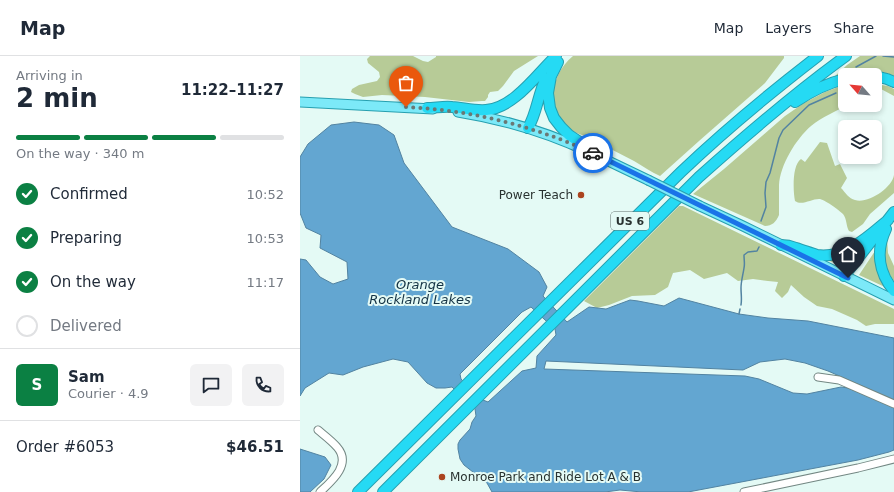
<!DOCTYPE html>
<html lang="en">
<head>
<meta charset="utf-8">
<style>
	body { margin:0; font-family:"DejaVu Sans",sans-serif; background:#f2f2f3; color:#1f2937; height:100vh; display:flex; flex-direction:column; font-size:15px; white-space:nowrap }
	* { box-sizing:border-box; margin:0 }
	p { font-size:13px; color:#747a83 }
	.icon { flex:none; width:22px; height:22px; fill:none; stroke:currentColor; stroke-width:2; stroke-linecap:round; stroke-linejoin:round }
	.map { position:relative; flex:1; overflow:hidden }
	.panel { display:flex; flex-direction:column; background:#fff; width:300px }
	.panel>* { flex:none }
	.needle { width:26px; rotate:297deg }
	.tools { position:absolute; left:538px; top:12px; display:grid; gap:8px }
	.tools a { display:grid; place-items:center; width:44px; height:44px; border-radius:6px; background:#fff; box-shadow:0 2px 6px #0003; font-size:20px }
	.pin { position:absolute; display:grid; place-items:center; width:34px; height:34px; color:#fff; margin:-41px -17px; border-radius:50% 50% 50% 0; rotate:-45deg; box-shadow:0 0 4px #0007 }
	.pin .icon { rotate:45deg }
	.courier { position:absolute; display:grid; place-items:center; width:40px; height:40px; margin:-20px; border:3px solid #1a73e8; border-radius:50%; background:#fff; color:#222; box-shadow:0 1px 5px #0007 }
	.overview em { font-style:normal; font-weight:800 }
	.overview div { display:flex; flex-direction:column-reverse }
	.overview { display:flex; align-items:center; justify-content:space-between; height:68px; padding:0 16px }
	h1 { font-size:26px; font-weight:800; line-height:30px }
	.bar { display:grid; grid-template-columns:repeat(4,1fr); gap:6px 4px; align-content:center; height:48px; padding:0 16px }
	.bar i { height:5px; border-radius:3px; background:#e0e1e3 }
	.bar .active { background:#0b8043 }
	.bar p { grid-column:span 4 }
	.line { display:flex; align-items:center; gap:10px; padding:0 16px; border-top:1px solid #e0e1e3 }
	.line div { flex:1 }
	.round { display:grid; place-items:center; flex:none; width:42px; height:42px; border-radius:6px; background:#f2f2f3 }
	ol { padding:0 16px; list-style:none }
	li { display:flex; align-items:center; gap:12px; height:44px }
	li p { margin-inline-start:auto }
	li .icon { padding:4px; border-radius:50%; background:#0b8043; color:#fff; stroke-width:4 }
	li:last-child { color:#747a83 }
	li i { width:22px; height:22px; border:2px solid #e0e1e3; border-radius:50% }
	header { display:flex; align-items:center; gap:24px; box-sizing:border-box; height:56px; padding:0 20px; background:#fff; border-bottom:1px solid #e0e1e3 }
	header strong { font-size:19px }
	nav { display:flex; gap:22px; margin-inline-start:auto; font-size:14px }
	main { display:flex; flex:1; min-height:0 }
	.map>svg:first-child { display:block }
	.green { fill:#b7cb97 }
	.water { fill:#63a6d1; stroke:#5283a1; fill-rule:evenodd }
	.pier { fill:#e4faf5 }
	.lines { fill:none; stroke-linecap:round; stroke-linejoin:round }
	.stream { stroke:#5283a1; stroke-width:1.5 }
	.minor-casing { stroke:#738783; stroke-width:9 }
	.major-casing { stroke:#269faf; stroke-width:11 }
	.highway-casing { stroke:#269faf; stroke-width:12 }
	.minor { stroke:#fff; stroke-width:7 }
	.major { stroke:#7ce9f8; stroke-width:9 }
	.highway { stroke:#25daf4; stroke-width:10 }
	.major-bridge-casing { stroke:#269faf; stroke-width:11; stroke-linecap:butt }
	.major-bridge { stroke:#7ce9f8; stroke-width:9 }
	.done { stroke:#6a7875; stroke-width:4; stroke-dasharray:0 7.2 }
	.route { stroke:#1a73e8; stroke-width:5 }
	.poi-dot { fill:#ab441f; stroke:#e4faf5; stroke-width:1.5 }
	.labels { text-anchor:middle; stroke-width:4; stroke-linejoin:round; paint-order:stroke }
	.shield { fill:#e4faf5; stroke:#616e6b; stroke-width:1 }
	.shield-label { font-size:11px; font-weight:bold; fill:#293230 }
	.poi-label { font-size:12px; fill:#293230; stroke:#e4faf5; text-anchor:end }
	.water-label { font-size:13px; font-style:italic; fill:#133244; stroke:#e4faf5 }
</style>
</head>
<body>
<header>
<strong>Map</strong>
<nav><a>Map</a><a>Layers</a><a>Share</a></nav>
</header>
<main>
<section class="panel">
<div class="overview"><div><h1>2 min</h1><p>Arriving in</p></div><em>11:22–11:27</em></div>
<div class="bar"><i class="active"></i><i class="active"></i><i class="active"></i><i></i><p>On the way · 340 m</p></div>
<ol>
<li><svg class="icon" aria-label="check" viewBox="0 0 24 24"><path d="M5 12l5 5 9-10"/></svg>Confirmed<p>10:52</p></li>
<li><svg class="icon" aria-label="check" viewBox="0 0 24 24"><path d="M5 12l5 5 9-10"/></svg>Preparing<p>10:53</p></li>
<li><svg class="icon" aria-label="check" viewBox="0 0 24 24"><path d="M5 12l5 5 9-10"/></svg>On the way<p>11:17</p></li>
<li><i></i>Delivered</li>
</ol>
<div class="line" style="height:72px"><b class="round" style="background:#0b8043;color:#fff">S</b><div><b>Sam</b><p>Courier · 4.9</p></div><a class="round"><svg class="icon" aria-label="chat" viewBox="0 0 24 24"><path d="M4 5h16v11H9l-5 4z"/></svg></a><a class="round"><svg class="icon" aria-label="phone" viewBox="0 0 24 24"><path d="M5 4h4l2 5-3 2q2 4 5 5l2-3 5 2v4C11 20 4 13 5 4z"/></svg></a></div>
<div class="line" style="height:52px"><div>Order #6053</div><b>$46.51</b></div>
</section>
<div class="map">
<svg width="594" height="436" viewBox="0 0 594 436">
	<rect width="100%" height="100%" fill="#e4faf5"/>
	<!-- green -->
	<path class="green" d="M70,0H113L123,5L128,6L136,1V0H238L214,15L203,30L198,35L190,36L188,39V41L185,45H182L169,46L125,41L82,39L63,41L55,38L51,36L52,33L59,29L77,25L80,21L79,16L68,7L67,3Z
		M273,0H484V2L465,27L399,85L360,120C351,116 343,110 334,105C323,99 312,94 301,88C296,86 290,83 285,80C279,78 273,76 269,72C246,51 250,19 273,0Z
		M560,0H594V20C575,11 553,14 534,21L547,9Z
		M575,28L588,30L594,33V40L581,33L575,35Z
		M541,30H545V49H548C536,55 522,61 511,70C496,83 480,109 479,129C479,139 479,149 479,159C476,166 472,170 465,170L393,138L424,113L485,60L504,47L525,36Z
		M520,86L527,87L535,110L540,108L547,122L541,132C545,136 549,143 555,144C568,148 592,132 594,119V137L570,158L563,168L552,176L549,175C546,170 547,163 543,158C539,154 524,143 519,143C511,143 502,150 495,145C493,135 492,109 501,103L505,106Z
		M379,150H383L594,253V268H575L566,270L557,264L532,253L517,250L504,241L491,229L488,236L482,242L475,235L478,226L468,225L453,223L438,225L427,217L404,223L390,214L373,217L368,231L355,239L332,240L309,249L297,252L284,245Z
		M587,182L588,197L594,210V225C584,211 582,198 587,182Z
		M562,188L544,211L525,203Z
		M577,192L587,232L559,219Z"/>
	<!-- water -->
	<path class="water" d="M54,66L79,69L94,79L104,107L152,171L208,193L239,216L247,231L243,240L267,266L289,251L306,253L330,244L338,245L364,250L379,242L439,258L468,262L508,265L594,282V344L528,315L505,307L485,303L460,306L443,314L246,305L244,313L445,320L459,323L493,337L507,338L541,331L548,332L594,351V394L589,396L558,404L388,436H342L320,434L305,436H192L187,427L164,409L160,403L158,393V388L160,384L170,373L172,366L176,360L175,353L164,343L152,331L145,332H136L127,327L108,306L93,303L63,311L43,319L29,317L5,332L0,340V203L6,204L20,221L33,228L48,223L47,206L20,192L21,179L6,172L0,157V101L8,88L31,69ZM231,251L244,263L255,273L256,279L237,300L236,312L222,315L188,346L183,344L172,334L161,323L160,318L222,256Z
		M0,393L25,401L31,409L24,423L10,436H0Z"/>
	<!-- pier -->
	<path class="pier" d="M164,323L184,342L173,354L167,348V347L160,340H159L153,334Z"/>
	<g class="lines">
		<!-- stream -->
		<path class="stream" d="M583,0L594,1
			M556,11L576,0
			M461,165L466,151L465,137L466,126L470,117L479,82L483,74L509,49L536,37
			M441,249C442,243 441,238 441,232C441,225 443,219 444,212C445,208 444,204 444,199L448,196L457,195L459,191
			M439,258L440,253"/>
		<!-- minor casing -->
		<g class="minor-casing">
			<path id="minor" d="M518,321L539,324L594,348
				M18,374C24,379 32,385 37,391C52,408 32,425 20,436
				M444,436L558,412L594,403"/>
		</g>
		<!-- major casing -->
		<g class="major-casing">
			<path id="major" d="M0,46L133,53
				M158,56C202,63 246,76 287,95
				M300,101L348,124
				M400,150L443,170L594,244"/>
		</g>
		<!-- highway casing -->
		<g class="highway-casing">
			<path id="highway" d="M258,6L251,20L248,37L250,52L254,62L261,71L269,79L307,104
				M575,20L587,23L594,26
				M495,46C510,36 527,27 545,23
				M127,52C135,52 144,50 152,51C164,52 175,55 186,54C214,52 237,18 256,0
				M228,72C237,57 238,38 246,22
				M586,173C576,194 578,216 594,235
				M481,189C486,189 491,190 496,192C503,194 510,197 517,199C545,203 569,180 588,164
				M544,220L594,156
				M58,436L381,116C424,75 470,37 518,0
				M83,436L399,121C446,79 495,37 546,0"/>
		</g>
		<!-- minor -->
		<use href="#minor" class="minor"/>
		<!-- major -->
		<use href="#major" class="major"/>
		<!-- highway -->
		<use href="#highway" class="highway"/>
		<!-- major-bridge casing -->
		<g class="major-bridge-casing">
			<path id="major-bridge" d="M348,124L400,150"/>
		</g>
		<!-- major-bridge -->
		<use href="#major-bridge" class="major-bridge"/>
	</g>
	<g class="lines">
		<!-- done -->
		<path class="done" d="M106,51C171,54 234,70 293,97"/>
		<!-- route -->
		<path class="route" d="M293,97L548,222"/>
	</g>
	<!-- markers -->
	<g class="poi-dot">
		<circle cx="281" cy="139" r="4"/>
		<circle cx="142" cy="421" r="4"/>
	</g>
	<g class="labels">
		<!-- shield labels -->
		<rect class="shield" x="311" y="156" width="38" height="18" rx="3"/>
		<g class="shield-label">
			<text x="330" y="169">US 6</text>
		</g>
		<!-- poi labels -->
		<g class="poi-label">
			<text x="273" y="143">Power Teach</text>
			<text x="150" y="425" text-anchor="start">Monroe Park and Ride Lot A &amp; B</text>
		</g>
		<!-- water labels -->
		<g class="water-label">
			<text x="120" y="233">Orange<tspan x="120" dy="15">Rockland Lakes</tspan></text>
		</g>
	</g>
</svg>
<div class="tools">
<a><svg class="needle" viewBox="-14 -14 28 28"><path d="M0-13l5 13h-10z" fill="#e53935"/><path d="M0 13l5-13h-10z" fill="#747a83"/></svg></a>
<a><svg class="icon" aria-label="layers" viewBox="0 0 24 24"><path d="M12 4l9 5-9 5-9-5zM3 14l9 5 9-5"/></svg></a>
</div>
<div class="pin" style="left:106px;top:51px;background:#ea580c"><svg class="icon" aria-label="bag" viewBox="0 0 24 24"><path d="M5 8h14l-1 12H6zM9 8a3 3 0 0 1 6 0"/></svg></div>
<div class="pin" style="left:548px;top:222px;background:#1f2937"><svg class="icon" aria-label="home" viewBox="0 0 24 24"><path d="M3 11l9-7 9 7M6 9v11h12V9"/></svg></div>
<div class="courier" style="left:293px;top:97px"><svg class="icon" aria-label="car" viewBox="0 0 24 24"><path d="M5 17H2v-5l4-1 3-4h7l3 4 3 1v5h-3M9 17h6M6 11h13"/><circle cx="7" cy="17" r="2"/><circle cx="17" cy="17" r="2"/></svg></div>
</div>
</main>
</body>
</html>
